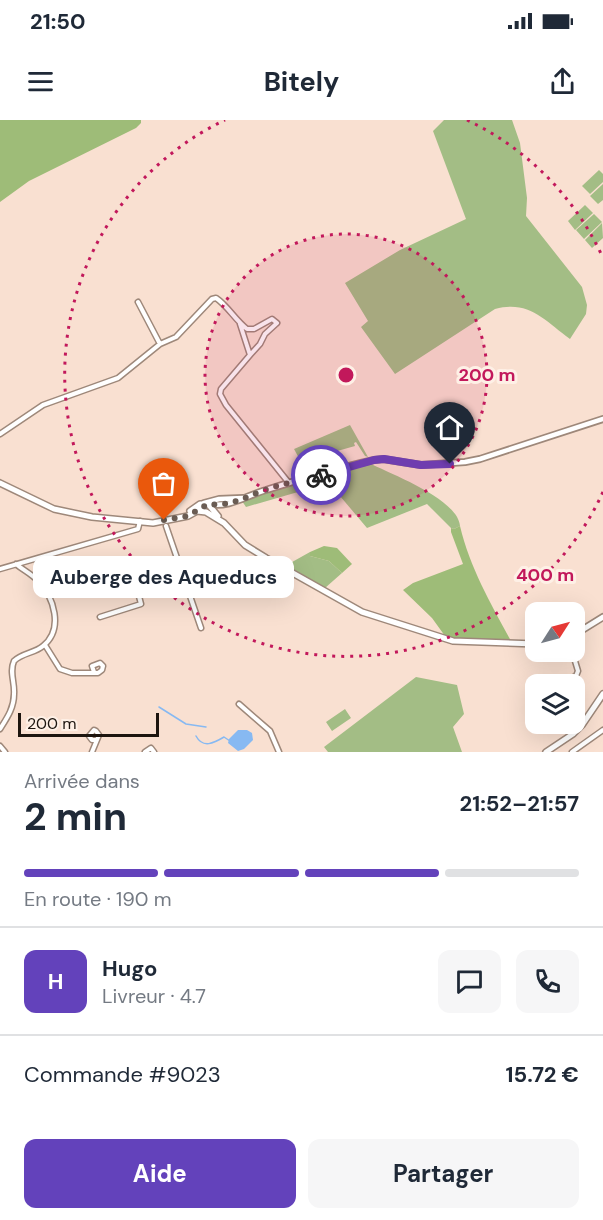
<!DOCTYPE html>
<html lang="fr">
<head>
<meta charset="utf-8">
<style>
	body { margin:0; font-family:"DM Sans",sans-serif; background:#f6f6f7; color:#1f2937; height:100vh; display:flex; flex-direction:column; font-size:22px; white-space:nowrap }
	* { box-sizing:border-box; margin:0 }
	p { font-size:20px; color:#747a83 }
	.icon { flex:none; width:33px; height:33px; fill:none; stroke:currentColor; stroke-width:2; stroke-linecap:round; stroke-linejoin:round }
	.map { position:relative; height:632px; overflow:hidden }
	.side { display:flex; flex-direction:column; background:#fff; flex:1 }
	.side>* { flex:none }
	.needle { width:39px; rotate:54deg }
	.controls { position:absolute; left:525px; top:482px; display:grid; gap:12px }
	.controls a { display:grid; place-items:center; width:60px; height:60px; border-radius:12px; background:#fff; box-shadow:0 6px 24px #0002; font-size:30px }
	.scale { position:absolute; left:18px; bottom:15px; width:141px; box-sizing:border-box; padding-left:6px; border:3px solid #1d150f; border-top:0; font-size:16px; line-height:21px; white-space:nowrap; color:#1d150f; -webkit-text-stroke:4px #fef0e6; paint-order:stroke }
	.pin { position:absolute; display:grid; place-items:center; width:51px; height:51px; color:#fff; margin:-62px -26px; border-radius:50% 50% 50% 0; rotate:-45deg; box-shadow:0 0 6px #0007 }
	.pin .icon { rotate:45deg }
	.courier { position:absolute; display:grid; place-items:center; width:60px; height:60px; margin:-30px; border:4px solid #6342bb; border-radius:50%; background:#fff; color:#222; box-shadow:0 2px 8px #0007 }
	.bubble { position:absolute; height:42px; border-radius:12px; background:#fff; box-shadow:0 6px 24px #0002; font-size:20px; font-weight:700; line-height:42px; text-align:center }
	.head em { font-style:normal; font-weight:700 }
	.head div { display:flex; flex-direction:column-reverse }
	.head { display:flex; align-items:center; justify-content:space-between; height:102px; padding:0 24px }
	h1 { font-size:39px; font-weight:700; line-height:45px }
	.bar { display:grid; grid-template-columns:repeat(4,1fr); gap:9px 6px; align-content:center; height:72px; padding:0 24px }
	.bar i { height:8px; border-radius:4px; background:#e0e1e3 }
	.bar .selected { background:#6342bb }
	.bar p { grid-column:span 4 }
	.line { display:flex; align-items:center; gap:15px; padding:0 24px; border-top:2px solid #e0e1e3 }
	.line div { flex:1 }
	.round { display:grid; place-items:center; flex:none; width:63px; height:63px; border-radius:12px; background:#f6f6f7 }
	.action { display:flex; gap:12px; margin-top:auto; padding:12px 24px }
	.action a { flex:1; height:69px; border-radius:12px; background:#6342bb; color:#fff; font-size:24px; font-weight:700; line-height:69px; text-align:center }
	.action a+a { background:#f6f6f7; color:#1f2937 }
	.status { display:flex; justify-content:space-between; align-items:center; height:42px; padding:0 30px; background:#fff; direction:ltr }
	.status svg { height:16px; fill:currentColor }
	header { display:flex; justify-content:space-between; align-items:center; height:78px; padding:0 24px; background:#fff; font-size:27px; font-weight:700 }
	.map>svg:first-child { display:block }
	.green { fill:#a3bd85 }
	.forest { fill:#9ebc78 }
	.water { fill:#87b9f2 }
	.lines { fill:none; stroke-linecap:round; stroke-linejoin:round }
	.stream { stroke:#87b9f2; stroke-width:1.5 }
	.minor-casing { stroke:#9e887a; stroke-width:7 }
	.tertiary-casing { stroke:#9e887a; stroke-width:8 }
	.secondary-casing { stroke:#9e887a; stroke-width:8 }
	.minor { stroke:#fff; stroke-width:4 }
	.tertiary { stroke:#fff; stroke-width:4.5 }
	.secondary { stroke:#fff; stroke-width:5 }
	.done { stroke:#6a5c53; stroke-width:6; stroke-dasharray:0 10.8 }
	.route { stroke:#6342bb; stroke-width:8 }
	.ring { fill:none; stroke:#c2185b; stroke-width:3; stroke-dasharray:3 6 }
	.centre { fill:#c2185b; stroke:#fef0e6; stroke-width:3 }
	.ring-label { font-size:18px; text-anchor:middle; font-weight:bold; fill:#c2185b; stroke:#fef0e6; stroke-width:6; stroke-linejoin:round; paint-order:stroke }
</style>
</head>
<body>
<div class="status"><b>21:50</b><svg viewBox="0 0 49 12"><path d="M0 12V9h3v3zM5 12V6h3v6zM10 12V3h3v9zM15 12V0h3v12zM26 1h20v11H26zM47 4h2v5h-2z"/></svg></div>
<header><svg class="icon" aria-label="menu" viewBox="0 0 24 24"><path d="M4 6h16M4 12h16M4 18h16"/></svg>Bitely<svg class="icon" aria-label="share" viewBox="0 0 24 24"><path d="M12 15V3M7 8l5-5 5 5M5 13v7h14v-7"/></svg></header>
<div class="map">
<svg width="603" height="632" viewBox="0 0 603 632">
	<rect width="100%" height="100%" fill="#f9e0d1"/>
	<!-- green -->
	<path class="green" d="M444,0H512L520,23L527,78L526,96L582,167L587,185L586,194L570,219C544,200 529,180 495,189L395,254L361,207L368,201L345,163L400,130L466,99L433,11Z
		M599,50L603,54V62L590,74L582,66Z
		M603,64V80L598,84L590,76Z
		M585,85L593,93L575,110L568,101Z
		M594,94L602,102L584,119L576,110Z
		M602,103L603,118L592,128L585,120Z
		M350,305L368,337L365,336L356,322L354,323L355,326L323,335L322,333L306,338L307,344L326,338L329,350L311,355L307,353L294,329Z
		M369,343C391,354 458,379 460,406L454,409L451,408L427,384L367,408L329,363L246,387L242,381L265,373Z
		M310,432V436L329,441L342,453L325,468L285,446Z
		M416,557L457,565L464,594L453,607L462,632H328L324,627Z
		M345,589L351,598L332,611L326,602Z"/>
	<!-- forest -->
	<path class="forest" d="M0,0H141V3L136,8L29,61L0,82Z
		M460,406C470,448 491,484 511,521L454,518L445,516L432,498L403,470L413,463L463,444L451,412V408L454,409Z
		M324,426L337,428L352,444L342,453L329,441L310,436V432Z"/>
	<!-- water -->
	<path class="water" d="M238,610H247L252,613L253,620L244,629L238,631L228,623L229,619Z"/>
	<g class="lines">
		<!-- stream -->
		<path class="stream" d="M159,587L186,604L206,607
			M196,616C203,629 214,623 224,617L230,621"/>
		<!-- minor casing -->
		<g class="minor-casing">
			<path id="minor" d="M138,182L160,224
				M240,204L250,235L221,269L220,274L226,285L289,363
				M250,235L260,224L265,214L277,203
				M0,314L43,285L118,258L160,224L176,217L212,179L216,178C228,186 235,200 247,209H254L272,199L277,203
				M166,406L201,508
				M0,449L138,409L140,401
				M100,497L141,484L136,465L140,459L180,447
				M45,525L60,549L72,553H98L102,550L103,546L100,543L92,546L94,552
				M557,564L576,556L578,551L572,531
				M533,578L536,576
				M239,584L270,611L279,632
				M0,609C7,598 14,588 14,574C15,562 9,552 14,541C22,533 35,533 43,526C64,509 54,477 38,461C32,454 23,450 16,444
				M0,626L5,632
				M92,632L99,615L96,611L94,610L89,616L92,620H96
				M145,632L151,628L154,632
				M572,632L603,610"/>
		</g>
		<!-- tertiary casing -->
		<g class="tertiary-casing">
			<path id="tertiary" d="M204,383L219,379L243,378
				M197,391L208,384C230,388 245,376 266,370C301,359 338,348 374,340L383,339L421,345L465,342L480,339L603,299"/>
		</g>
		<!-- secondary casing -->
		<g class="secondary-casing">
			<path id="secondary" d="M0,363L54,389L92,397L153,403L188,396L197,391L206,392L224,403L245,425L266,438L362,492L453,521L536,524
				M190,391L200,384H208L218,396
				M574,515L603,497
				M546,632L573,614L582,605L603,574"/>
		</g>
		<!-- minor -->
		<use href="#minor" class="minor"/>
		<!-- tertiary -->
		<use href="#tertiary" class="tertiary"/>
		<!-- secondary -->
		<use href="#secondary" class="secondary"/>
	</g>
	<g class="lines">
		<!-- done -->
		<path class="done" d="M164,400L188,396L208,384C228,387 244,378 262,371C281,364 301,360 321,355"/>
		<!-- route -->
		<path class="route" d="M321,355L374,340L384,339L421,345L450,344"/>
	</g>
	<!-- distance rings -->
	<circle cx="346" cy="255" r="141" fill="#c2185b" fill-opacity=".12"/>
	<g class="ring">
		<circle cx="346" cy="255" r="141"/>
		<path d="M603 372A282 282 0 1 1 225 0M467 0A282 282 0 0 1 603 138"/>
	</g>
	<circle cx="346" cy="255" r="9" class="centre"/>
	<g class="ring-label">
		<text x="487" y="261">200 m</text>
		<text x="545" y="461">400 m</text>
	</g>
</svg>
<div class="controls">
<a><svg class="needle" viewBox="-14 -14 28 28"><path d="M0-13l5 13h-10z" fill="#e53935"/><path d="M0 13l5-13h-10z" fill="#747a83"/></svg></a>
<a><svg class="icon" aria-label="layers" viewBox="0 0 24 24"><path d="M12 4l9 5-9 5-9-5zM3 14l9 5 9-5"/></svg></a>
</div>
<div class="scale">200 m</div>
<div class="pin" style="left:164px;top:400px;background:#ea580c"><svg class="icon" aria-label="bag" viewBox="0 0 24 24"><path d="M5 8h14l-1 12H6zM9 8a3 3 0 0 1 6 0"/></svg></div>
<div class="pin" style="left:450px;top:344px;background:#1f2937"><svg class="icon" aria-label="home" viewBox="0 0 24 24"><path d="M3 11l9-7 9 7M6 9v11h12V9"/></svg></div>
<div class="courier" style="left:321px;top:355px"><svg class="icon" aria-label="bike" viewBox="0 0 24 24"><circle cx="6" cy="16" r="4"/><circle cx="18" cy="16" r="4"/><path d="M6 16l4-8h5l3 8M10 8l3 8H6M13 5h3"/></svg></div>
<div class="bubble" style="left:33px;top:436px;width:261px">Auberge des Aqueducs</div>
</div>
<section class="side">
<div class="head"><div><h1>2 min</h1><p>Arrivée dans</p></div><em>21:52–21:57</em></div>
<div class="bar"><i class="selected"></i><i class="selected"></i><i class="selected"></i><i></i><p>En route · 190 m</p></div>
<div class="line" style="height:108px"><b class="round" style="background:#6342bb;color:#fff">H</b><div><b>Hugo</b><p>Livreur · 4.7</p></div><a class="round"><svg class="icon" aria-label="chat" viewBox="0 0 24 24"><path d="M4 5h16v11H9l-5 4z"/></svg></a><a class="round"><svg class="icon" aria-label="phone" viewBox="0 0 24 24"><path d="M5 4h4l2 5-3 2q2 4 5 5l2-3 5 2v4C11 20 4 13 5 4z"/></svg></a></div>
<div class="line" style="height:78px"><div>Commande #9023</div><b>15.72 €</b></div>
<div class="action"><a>Aide</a><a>Partager</a></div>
</section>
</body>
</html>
